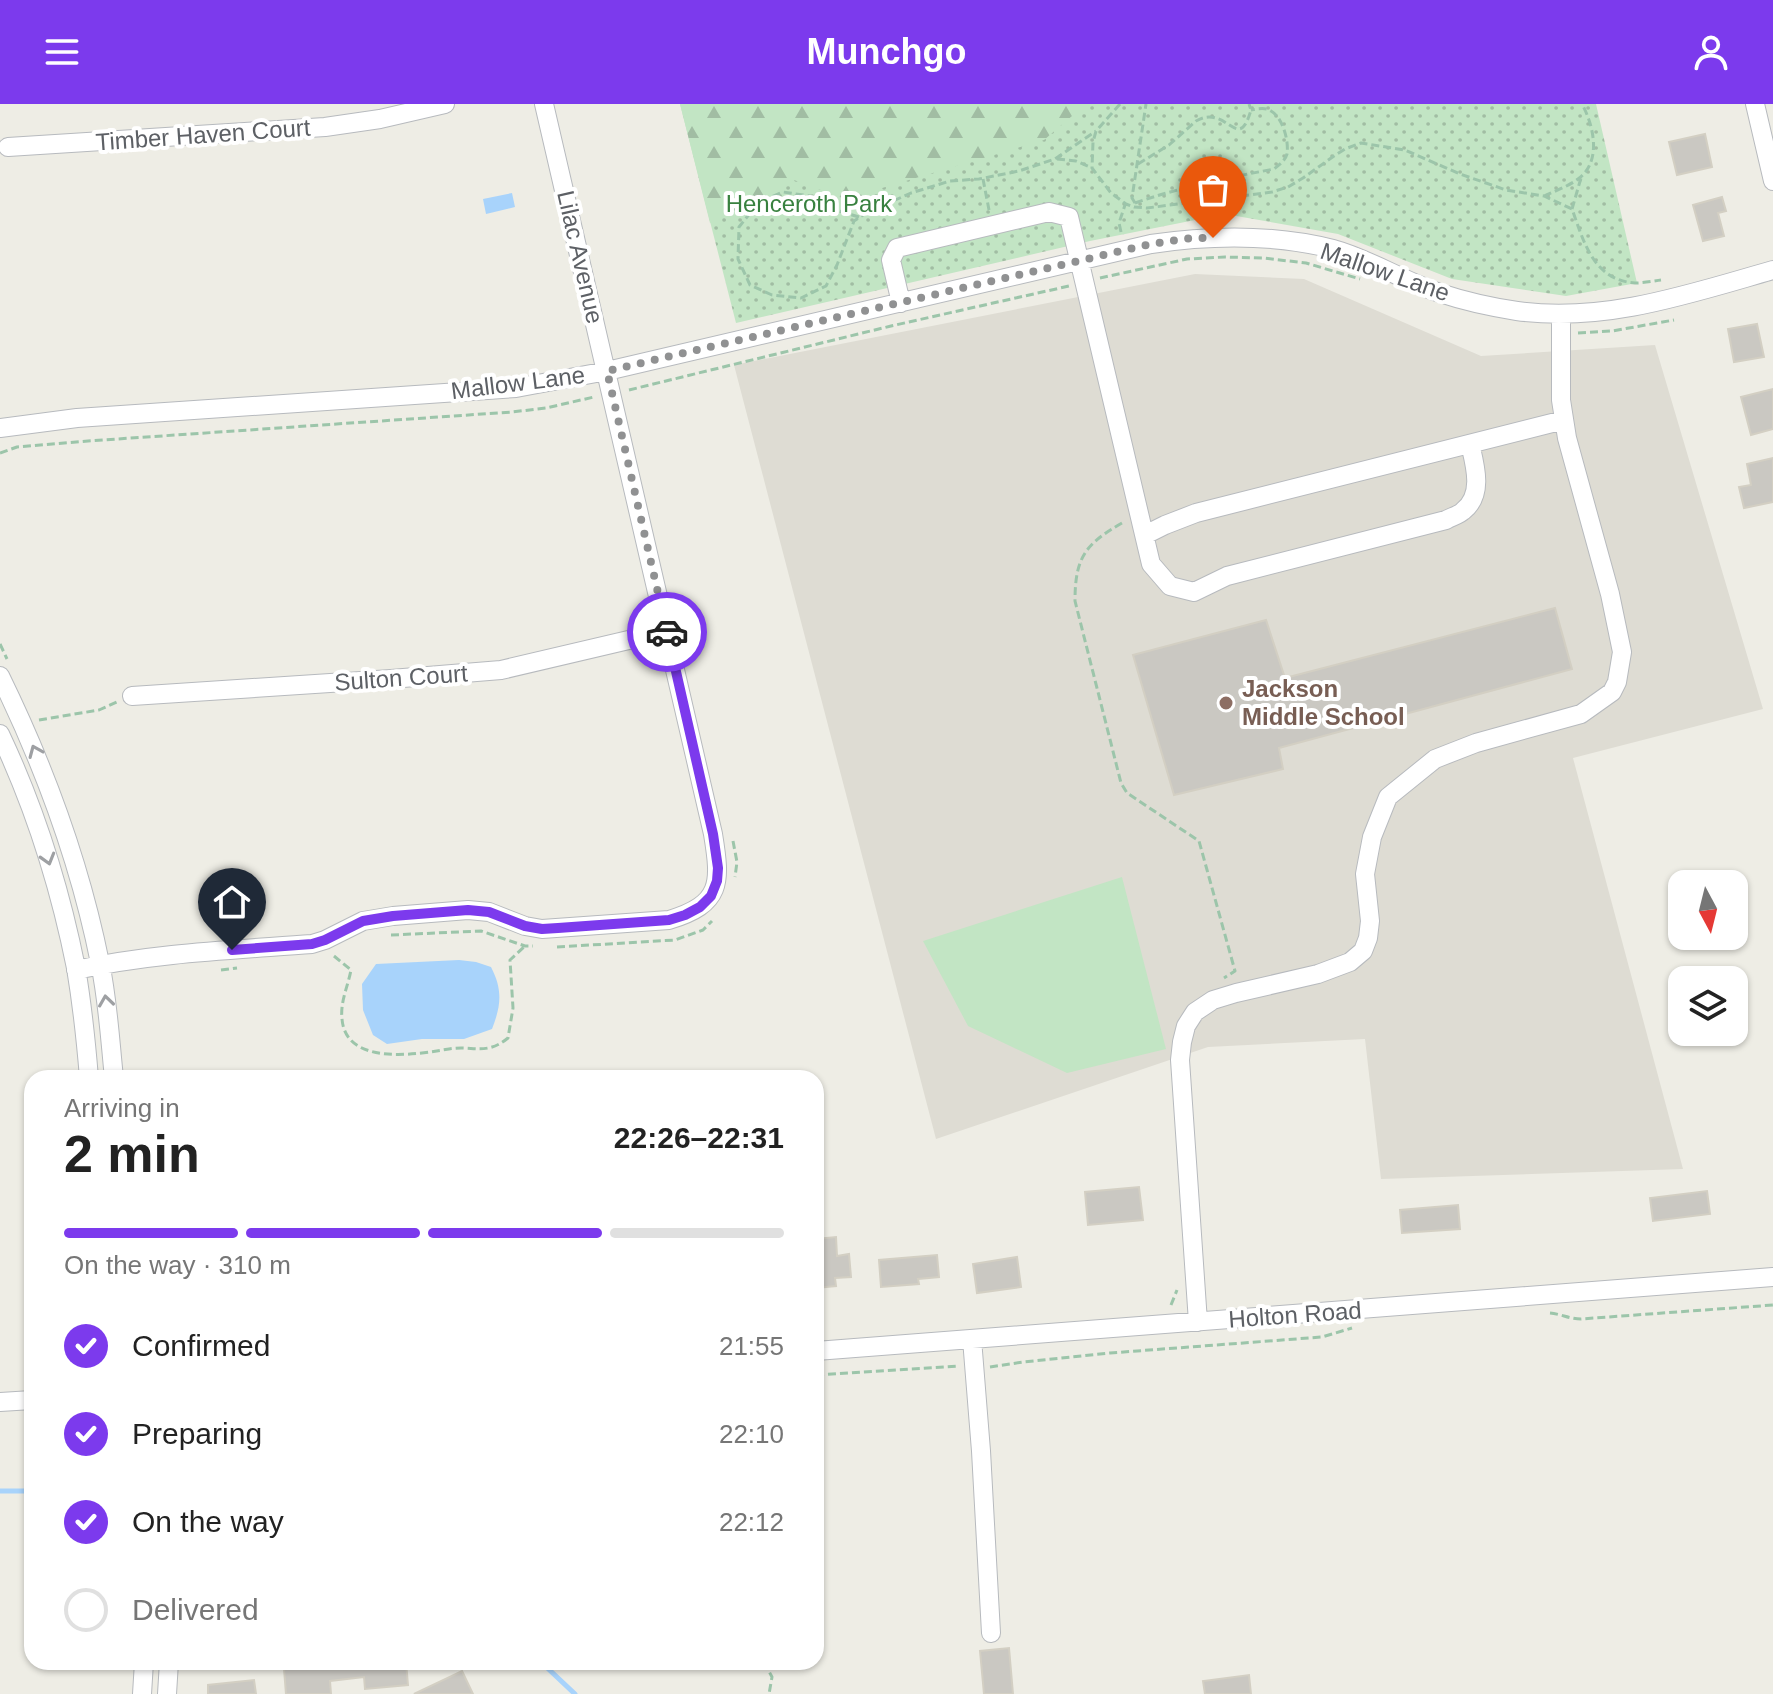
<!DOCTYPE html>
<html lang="en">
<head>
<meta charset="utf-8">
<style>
	body { margin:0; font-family:Helvetica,sans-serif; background:#f6f6f6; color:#222; height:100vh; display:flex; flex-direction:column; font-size:30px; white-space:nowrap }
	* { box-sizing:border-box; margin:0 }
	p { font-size:26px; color:#767676 }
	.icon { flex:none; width:44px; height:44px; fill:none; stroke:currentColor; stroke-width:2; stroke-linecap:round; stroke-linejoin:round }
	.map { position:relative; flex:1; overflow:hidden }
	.drawer { position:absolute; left:24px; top:966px; width:800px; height:600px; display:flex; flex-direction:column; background:#fff; border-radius:24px; box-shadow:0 2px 6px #0004 }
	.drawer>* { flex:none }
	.needle { width:52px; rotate:173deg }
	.fabs { position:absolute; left:1668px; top:766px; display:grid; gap:16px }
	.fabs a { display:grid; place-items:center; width:80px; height:80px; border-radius:16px; background:#fff; box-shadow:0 2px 6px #0004; font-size:40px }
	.pin { position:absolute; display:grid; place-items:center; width:68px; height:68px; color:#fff; margin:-82px -34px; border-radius:50% 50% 50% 0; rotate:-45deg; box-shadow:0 0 8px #0007 }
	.pin .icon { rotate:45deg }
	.courier { position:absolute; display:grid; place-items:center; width:80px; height:80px; margin:-40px; border:6px solid #7c3aed; border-radius:50%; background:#fff; color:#222; box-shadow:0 2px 10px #0007 }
	.summary em { font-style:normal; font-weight:700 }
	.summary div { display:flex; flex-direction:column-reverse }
	.summary { display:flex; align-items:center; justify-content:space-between; height:136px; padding:0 40px }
	h1 { font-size:52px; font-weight:700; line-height:60px }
	.bar { display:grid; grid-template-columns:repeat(4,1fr); gap:12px 8px; align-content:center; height:96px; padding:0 40px }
	.bar i { height:10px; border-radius:6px; background:#e0e0e0 }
	.bar .current { background:#7c3aed }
	.bar p { grid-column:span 4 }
	ol { padding:0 40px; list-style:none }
	li { display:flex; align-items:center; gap:24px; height:88px }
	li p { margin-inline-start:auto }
	li .icon { padding:8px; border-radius:50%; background:#7c3aed; color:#fff; stroke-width:4 }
	li:last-child { color:#767676 }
	li i { width:44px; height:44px; border:4px solid #e0e0e0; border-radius:50% }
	header { display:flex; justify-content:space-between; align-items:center; height:104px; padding:0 40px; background:#7c3aed; color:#fff; font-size:36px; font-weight:700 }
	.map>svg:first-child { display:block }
	.education { fill:#dedcd3 }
	.grass { fill:url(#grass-dots) }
	.forest { fill:url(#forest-firs) }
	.garden { fill:#c2e5c4 }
	.water { fill:#a8d3fb }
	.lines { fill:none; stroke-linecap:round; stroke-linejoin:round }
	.stream { stroke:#a8d3fb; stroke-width:5 }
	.building { fill:#cac8c2; stroke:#d3cfc3; stroke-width:2 }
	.minor-casing { stroke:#b7babe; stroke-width:20 }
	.path { stroke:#9cc5aa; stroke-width:3; stroke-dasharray:8 4; stroke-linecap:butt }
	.minor { stroke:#fff; stroke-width:18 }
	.oneway { stroke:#9ea0a3 }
	.done { stroke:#909192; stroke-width:8; stroke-dasharray:0 14.4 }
	.route { stroke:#7c3aed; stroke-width:10 }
	.education-dot { fill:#8d6e63; stroke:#fff; stroke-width:3 }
	.labels { text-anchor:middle; stroke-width:8; stroke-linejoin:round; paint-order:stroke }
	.street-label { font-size:24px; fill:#5d6065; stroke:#fff }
	.park-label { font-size:24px; fill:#38813f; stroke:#fff }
	.education-label { font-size:24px; font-weight:bold; fill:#785e54; stroke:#fff; text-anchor:start }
</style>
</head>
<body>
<header><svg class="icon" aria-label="menu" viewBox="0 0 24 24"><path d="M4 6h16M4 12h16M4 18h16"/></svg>Munchgo<svg class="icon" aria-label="person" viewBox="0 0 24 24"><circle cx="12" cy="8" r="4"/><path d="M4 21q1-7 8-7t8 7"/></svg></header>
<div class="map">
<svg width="1773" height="1590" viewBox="0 0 1773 1590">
	<defs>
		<pattern id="grass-dots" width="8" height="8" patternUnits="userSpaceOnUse" patternTransform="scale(2)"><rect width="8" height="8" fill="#c2e5c4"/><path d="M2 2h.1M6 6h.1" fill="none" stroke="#a1bda3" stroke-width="1.8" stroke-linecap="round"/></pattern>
		<pattern id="forest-firs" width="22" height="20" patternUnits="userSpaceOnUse" patternTransform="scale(2)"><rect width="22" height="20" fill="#c2e5c4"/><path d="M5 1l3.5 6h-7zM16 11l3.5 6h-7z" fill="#a1bda3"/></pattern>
	</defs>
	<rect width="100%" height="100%" fill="#eeede5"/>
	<!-- education -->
	<path class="education" d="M1195,170L1304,175L1481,252L1655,241L1763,605L1573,654L1683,1065L1381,1075L1365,935L1208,943L936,1035L734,261Z"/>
	<!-- grass -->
	<path class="grass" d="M680,0H1596L1637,179L1566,192L1452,175L1338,130L1225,110L1090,137L736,219Z"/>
	<!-- forest -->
	<path class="forest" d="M680,0H1086L1044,36L845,95L794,76L710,119Z"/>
	<!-- garden -->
	<path class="garden" d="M1122,773L1166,945L1067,969L968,922L923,837Z"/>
	<!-- water -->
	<path class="water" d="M512,89L515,103L486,110L483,95Z
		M459,856L476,858L491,863C503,886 501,902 492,925L464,935H422L387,940L373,931L363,906L362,880L376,860Z"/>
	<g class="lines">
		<!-- stream -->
		<path class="stream" d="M0,1387H32
			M541,1558L575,1590"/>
	</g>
	<!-- building -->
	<path class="building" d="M1705,30L1712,63L1677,71L1669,38Z
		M1722,93L1726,107L1718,109L1724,132L1703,137L1693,101Z
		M1757,220L1764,253L1734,258L1728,225Z
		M1773,285V325L1751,331L1741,293Z
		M1773,354V398L1744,404L1739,383L1751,381L1747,360Z
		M1555,504L1572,565L1279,644L1283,665L1174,691L1133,551L1266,516L1285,574Z
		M1139,1083L1143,1116L1088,1121L1085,1088Z
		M1707,1087L1710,1110L1653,1117L1650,1094Z
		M1458,1101L1460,1125L1402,1129L1400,1106Z
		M836,1133L837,1152L849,1150L851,1173L835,1174L836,1182L816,1184V1135Z
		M937,1151L939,1173L918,1175L919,1180L881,1183L879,1156Z
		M1017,1153L1021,1183L977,1189L973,1160Z
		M1009,1544L1013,1590H984L980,1547Z
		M351,1558H406L408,1581L365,1585L364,1573L330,1577L331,1590H286L284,1565Z
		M462,1567L473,1590H414Z
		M1249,1571L1251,1590H1205L1203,1577Z
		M254,1576L256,1590H208V1581Z"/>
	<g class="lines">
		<!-- minor casing -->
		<g class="minor-casing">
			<path id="minor" d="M1755,0L1773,77
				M8,43L325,23L380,15L445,0
				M901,199L891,156L897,144L1049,108L1069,113L1151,460L1170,482L1194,488L1227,472L1446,416C1451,413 1459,411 1463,407C1484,391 1475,361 1470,340
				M0,324L77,314L516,284L607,267L1151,140C1211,131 1273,130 1333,145C1370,155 1403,177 1440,189C1464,197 1491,203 1517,207C1605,219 1689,190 1773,166
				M1145,431L1165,421L1196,409L1564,316
				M0,572C45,664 80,759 100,859C108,897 110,936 114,974
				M132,592L391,575L501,566L667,527
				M0,630C35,704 60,784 76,864C82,900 86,937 89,974
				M76,866C153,849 233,846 312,840L325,836L363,817L393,812L468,806L489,808L525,822L542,825L669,816C722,800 721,779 713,730L544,0
				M1198,1218L1180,956L1182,938L1186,922L1195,908L1213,896L1236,889L1318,870L1350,858L1363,847L1368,834L1370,817L1365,770L1372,733L1388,693L1435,655L1476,639L1581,610L1612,588L1617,578L1622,548L1610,490L1567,334L1561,296V211
				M972,1235L981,1347L991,1529
				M816,1247L1773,1173
				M0,1298L32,1296
				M142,1590L144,1558
				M167,1590L169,1558"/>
		</g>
		<!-- path -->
		<path class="path" d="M1120,0L1096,27L1093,38L1092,64L1111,89L1126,100L1134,103L1147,104L1272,88L1288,83L1303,74L1334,52L1345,45L1361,39L1405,46L1460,70L1506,86L1544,92L1572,105C1584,138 1593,176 1635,179C1644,179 1653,177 1661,176
			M1057,55L1076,57L1092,64
			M1138,60L1169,41L1196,17C1200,15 1204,13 1209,13C1231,13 1240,44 1251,6L1249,0
			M983,75L989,106
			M1544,92C1555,87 1569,82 1578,75C1602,58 1594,22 1582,0
			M1135,99C1181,83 1226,74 1274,65C1279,61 1285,57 1287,50C1289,37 1283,14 1271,7C1265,3 1258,5 1251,6
			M1135,99L1132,94L1146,0
			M1572,105L1581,74
			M859,113L839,107L810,92L783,88L759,98L739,123L738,155L750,181L772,191L801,194L826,182L837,161L854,117L866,109L911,89L950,77L979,75L1019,67L1055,55L1096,27
			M1121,128L1119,119L1125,101
			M1100,174L1187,155L1225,153L1263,154L1306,159L1360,175
			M1578,229L1612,227L1674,216
			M629,286L891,222L1069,182
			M0,349L17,343L88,337L512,308L546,304L594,293
			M1122,419C1085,440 1075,454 1075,497L1121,679L1127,689L1199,737L1235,867L1224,874
			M0,540L7,555
			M39,616L99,606L117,598
			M733,737L737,758L735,773
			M391,831L481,827L525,842H533
			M557,843L675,836L703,826L712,817
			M334,852L351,866C348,882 340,898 342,915C346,963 418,950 449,945C473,941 486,952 508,934L513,904L510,856L525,842
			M221,866L237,864
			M1171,1201L1177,1186
			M1550,1209C1561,1210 1570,1215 1581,1215L1773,1201
			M990,1263L1023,1258L1110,1249L1322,1233L1352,1224
			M816,1271L959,1262
			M764,1558L772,1573L769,1590"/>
		<!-- minor -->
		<use href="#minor" class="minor"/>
	</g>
	<!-- one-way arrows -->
	<defs><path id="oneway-chevron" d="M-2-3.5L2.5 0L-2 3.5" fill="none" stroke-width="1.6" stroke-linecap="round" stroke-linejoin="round" transform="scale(2)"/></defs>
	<g class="oneway">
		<use href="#oneway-chevron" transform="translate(35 647) rotate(-113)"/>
		<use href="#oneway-chevron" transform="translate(48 755) rotate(74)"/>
		<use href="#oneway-chevron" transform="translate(106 897) rotate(-98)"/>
	</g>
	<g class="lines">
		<!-- done -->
		<path class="done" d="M667,528L607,267L1151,140L1191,134H1213"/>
		<!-- route -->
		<path class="route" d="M232,846L312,840L325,836L363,817L393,812L468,806L489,808L525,822L542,825L558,824L669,816L685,811L700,803L711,792L717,777L718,764L713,730L667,528"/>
	</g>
	<!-- markers -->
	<circle class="education-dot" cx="1226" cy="599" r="8"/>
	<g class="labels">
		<!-- street labels -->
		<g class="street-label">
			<text transform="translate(203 31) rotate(-4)" y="8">Timber Haven Court</text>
			<text transform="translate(580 153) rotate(77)" y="8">Lilac Avenue</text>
			<text transform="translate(1385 168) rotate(19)" y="8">Mallow Lane</text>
			<text transform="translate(518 279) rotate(-7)" y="8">Mallow Lane</text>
			<text transform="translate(401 574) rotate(-4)" y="8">Sulton Court</text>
			<text transform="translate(1295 1211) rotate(-4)" y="8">Holton Road</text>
		</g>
		<!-- park labels -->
		<g class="park-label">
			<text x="809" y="108">Henceroth Park</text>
		</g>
		<!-- education labels -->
		<g class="education-label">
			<text x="1242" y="593">Jackson<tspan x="1242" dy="28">Middle School</tspan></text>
		</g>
	</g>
</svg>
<div class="fabs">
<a><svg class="needle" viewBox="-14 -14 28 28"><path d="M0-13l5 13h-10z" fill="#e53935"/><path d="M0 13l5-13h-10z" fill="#767676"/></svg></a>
<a><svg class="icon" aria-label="layers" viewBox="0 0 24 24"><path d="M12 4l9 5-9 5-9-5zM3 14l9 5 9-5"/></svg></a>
</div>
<div class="pin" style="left:1213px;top:134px;background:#ea580c"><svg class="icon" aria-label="bag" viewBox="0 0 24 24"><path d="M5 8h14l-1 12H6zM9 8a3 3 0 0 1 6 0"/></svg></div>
<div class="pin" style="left:232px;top:846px;background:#1f2937"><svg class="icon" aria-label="home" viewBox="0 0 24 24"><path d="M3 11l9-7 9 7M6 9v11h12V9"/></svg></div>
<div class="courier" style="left:667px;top:528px"><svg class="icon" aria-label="car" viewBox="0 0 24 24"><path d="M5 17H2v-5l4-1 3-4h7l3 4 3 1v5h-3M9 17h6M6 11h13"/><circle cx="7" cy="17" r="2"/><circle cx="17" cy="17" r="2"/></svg></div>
<section class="drawer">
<div class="summary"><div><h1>2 min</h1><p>Arriving in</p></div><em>22:26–22:31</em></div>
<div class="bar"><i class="current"></i><i class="current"></i><i class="current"></i><i></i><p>On the way · 310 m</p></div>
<ol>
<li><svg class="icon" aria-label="check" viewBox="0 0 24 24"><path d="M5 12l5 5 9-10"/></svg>Confirmed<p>21:55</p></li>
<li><svg class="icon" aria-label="check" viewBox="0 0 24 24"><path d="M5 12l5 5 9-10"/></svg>Preparing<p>22:10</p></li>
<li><svg class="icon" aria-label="check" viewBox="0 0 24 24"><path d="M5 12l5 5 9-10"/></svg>On the way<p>22:12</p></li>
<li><i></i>Delivered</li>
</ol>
</section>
</div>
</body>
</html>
